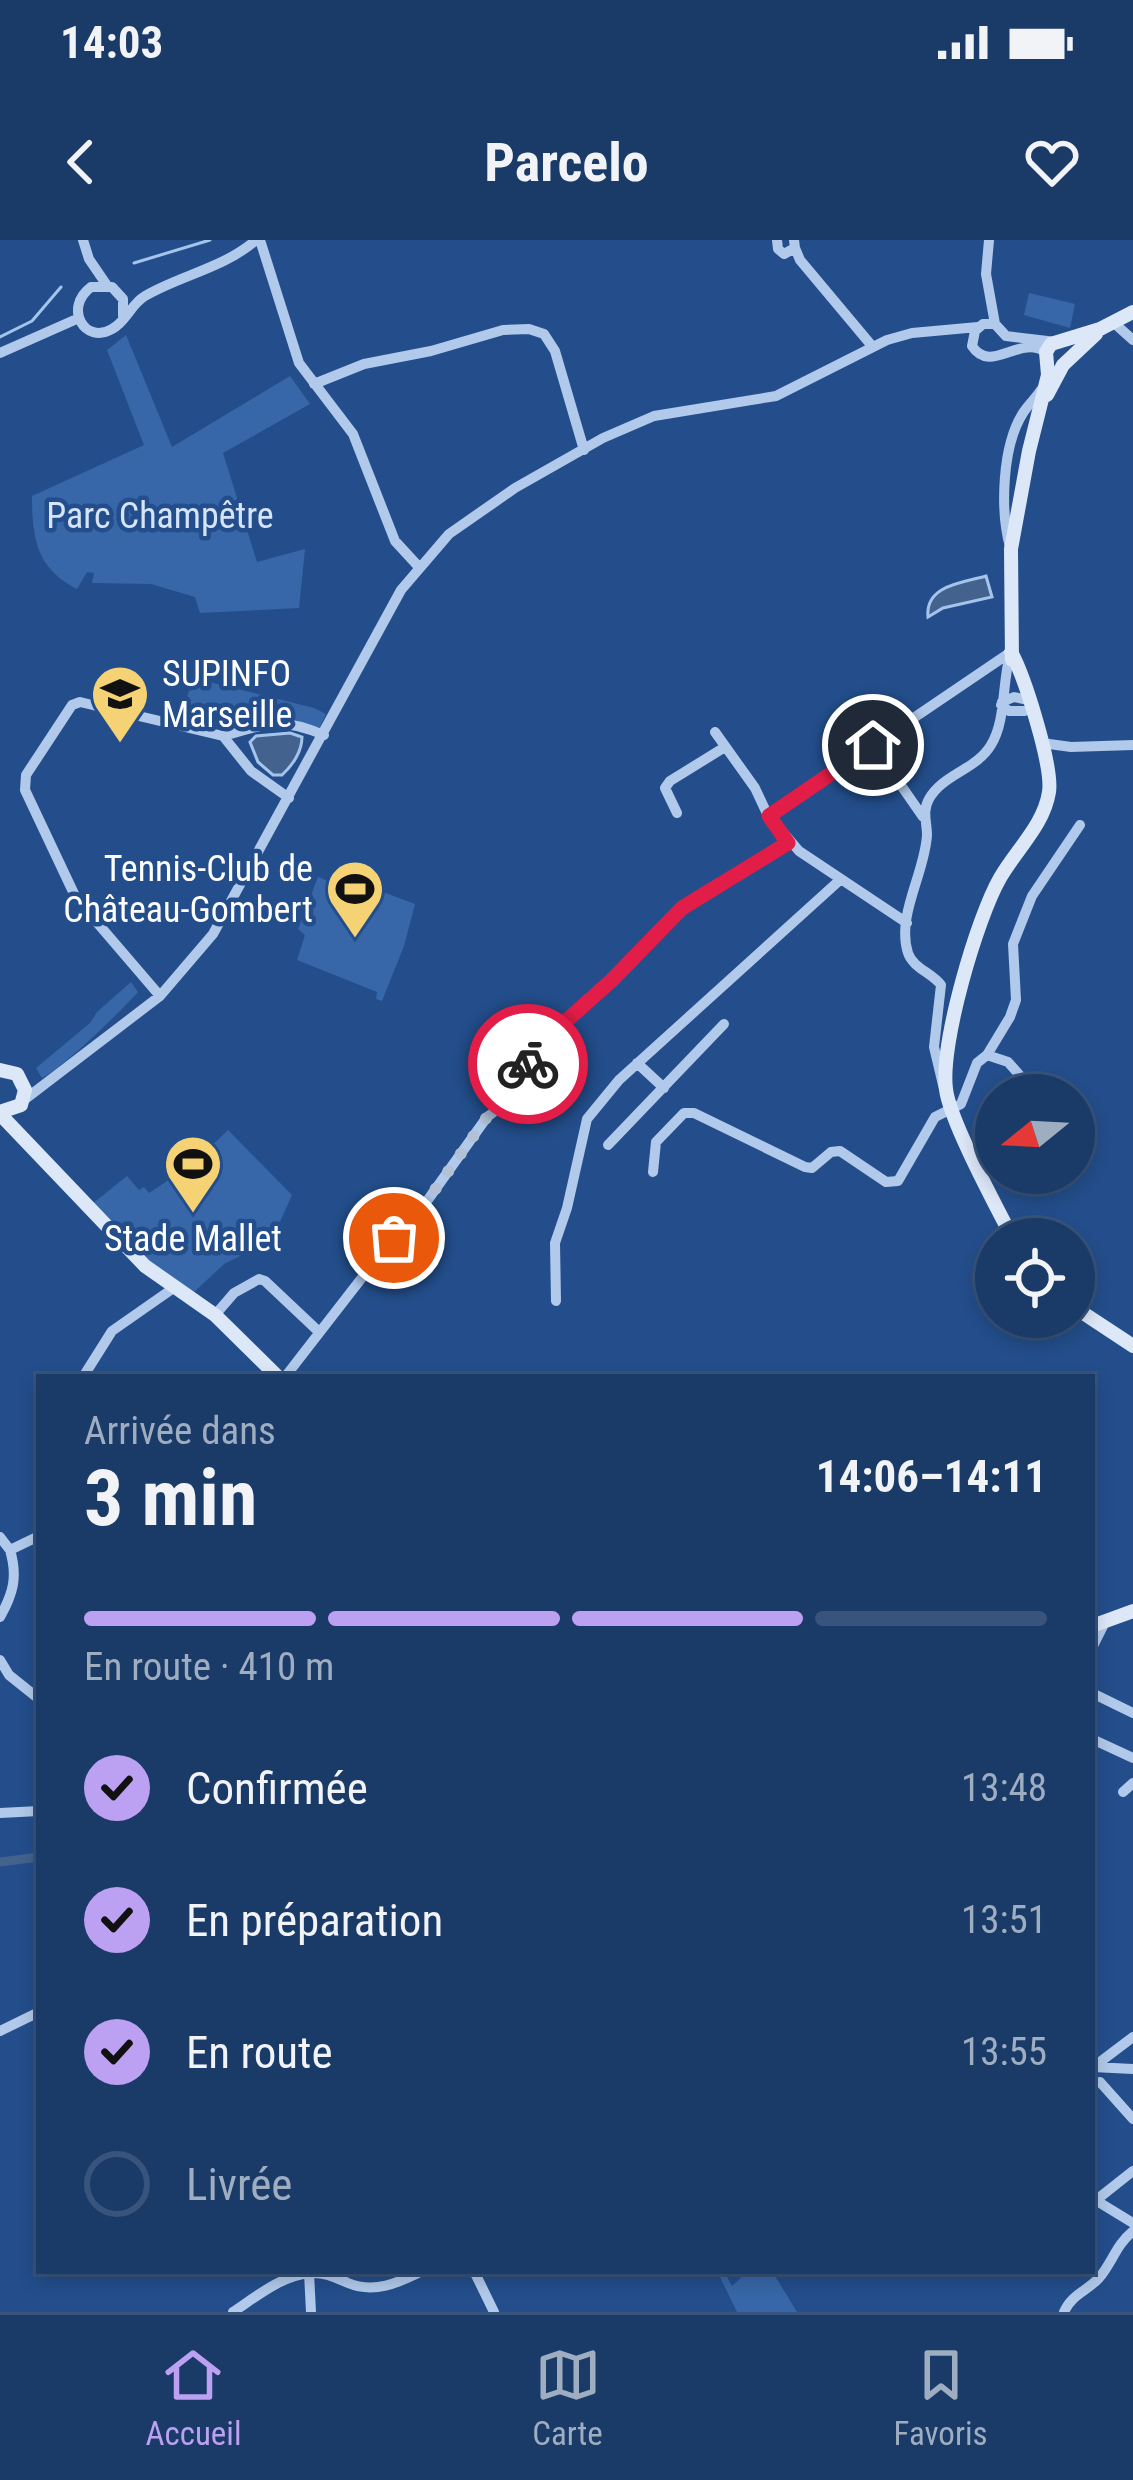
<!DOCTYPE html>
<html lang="fr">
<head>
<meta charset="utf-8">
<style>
	body { margin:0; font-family:"Roboto Condensed",sans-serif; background:#23416e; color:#f1f3f6; height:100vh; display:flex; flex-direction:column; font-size:45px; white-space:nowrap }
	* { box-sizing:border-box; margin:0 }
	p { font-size:39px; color:#9fadc0 }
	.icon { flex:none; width:66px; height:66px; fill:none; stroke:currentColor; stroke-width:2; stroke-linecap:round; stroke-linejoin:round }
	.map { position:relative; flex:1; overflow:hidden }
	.panel { position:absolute; left:36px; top:1134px; width:1059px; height:900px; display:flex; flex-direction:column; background:#1a3a68; border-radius:0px; box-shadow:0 6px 18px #0003,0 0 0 3px #38547c }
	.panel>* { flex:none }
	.needle { width:78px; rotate:252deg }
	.tools { position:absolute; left:975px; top:834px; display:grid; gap:24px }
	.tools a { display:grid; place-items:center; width:120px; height:120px; border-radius:50%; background:#1a3a68; box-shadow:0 6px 18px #0003,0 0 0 3px #38547c; font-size:60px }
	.pin { position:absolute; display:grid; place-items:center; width:102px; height:102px; color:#fff; margin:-51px; border:6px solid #fff; border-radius:50%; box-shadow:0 3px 12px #0007 }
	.courier { position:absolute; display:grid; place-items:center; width:120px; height:120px; margin:-60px; border:9px solid #e11d48; border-radius:50%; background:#fff; color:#222; box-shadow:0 3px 15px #0007 }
	.head em { font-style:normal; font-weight:700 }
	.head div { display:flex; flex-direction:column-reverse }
	.head { display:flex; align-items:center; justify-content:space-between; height:204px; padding:0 48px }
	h1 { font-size:78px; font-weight:700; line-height:90px }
	.bar { display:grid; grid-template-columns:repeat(4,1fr); gap:18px 12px; align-content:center; height:144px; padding:0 48px }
	.bar i { height:15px; border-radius:9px; background:#38547c }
	.bar .selected { background:#bca0f2 }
	.bar p { grid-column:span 4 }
	ol { padding:0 48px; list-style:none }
	li { display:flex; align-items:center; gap:36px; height:132px }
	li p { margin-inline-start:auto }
	li .icon { padding:12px; border-radius:50%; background:#bca0f2; color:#111; stroke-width:4 }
	li:last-child { color:#9fadc0 }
	li i { width:66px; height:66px; border:6px solid #38547c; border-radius:50% }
	.status { display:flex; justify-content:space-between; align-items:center; height:84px; padding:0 60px; background:#1a3a68; direction:ltr }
	.status svg { height:33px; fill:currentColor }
	header { display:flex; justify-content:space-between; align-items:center; height:156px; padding:0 48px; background:#1a3a68; font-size:54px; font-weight:700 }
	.tabs { display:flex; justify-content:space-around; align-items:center; height:168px; border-top:3px solid #38547c; background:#1a3a68; font-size:33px; color:#9fadc0 }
	.tabs a { display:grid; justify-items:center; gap:6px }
	.tabs .selected { color:#bca0f2 }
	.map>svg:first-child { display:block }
	.green { fill:#3767a8 }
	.water { fill:#44628e; stroke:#a5c4eb; stroke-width:3 }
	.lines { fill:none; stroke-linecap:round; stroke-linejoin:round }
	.stream { stroke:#a5c4eb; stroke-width:3 }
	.canal { stroke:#44628e; stroke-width:9 }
	.street { stroke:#b1c9ea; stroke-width:10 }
	.secondary { stroke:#dce7f8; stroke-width:14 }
	.done { stroke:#b2c1d6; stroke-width:12; stroke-dasharray:0 21.6 }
	.route { stroke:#e11d48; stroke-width:15 }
	.labels { text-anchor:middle; stroke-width:9; stroke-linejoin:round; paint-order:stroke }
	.park-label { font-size:36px; fill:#d5e4f8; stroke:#234e8b }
	.poi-label { font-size:36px; fill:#fff; stroke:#234e8b; text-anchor:start }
</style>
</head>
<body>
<div class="status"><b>14:03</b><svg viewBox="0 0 49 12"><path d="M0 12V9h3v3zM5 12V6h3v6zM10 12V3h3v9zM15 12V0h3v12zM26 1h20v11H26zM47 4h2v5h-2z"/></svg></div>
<header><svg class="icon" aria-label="back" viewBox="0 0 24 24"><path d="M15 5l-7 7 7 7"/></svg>Parcelo<svg class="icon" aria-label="heart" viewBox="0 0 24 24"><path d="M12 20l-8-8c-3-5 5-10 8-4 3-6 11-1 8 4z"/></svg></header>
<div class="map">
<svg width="1133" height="2072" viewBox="0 0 1133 2072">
	<rect width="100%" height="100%" fill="#234e8b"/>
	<!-- green -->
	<path class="green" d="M1029,53L1075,64L1070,88L1024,75Z
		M126,95L172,207L290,136L310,164L223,213L257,322L305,309L299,368L200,373L195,357L151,344L92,343L94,333L87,332L77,349C37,329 32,299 32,256L144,205L107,110Z
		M193,438L314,468L326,474L319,489L276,478L260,477L239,486L219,488L189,478L192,473L183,470Z
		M335,634L415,664L404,706L382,761L376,759L377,752L297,720L305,695L298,689L318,637L331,642Z
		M131,742L138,752C122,770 63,828 42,838L36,828L90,783L97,772Z
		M228,890L292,955L272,1000L224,1024L193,1053L147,1020L92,964L127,936L139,950L144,947L149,953C177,935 203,915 228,890Z
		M717,2031H724L732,2046L748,2031H772L797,2072H737Z"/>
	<!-- water -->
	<path class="water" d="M986,336L992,357L943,368L928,377C925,345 962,343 986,336Z
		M290,493L302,497C302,511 293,525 282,535H273L258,522L250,502L256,496Z"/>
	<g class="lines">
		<!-- stream -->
		<path class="stream" d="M134,23L210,0
			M0,97L32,81L61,47"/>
		<!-- canal -->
		<path class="canal" d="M0,1622L39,1617"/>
		<!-- street -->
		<path class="street" d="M83,0L89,19L106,44
			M260,0L299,123L353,194L395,301L418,326
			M777,0L778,9L784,14L795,8L794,0
			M989,0L986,34L995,84
			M795,8L800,20L872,106
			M123,76V59L112,47H91C63,68 85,105 112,89C126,82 131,64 145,56C181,35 224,28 256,0
			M1114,83L1133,100
			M1006,96L995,84H983L975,91L972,106C991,135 1019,94 1046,112
			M1006,96L1056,102
			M0,113L79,78
			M314,144L364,124L431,111L503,90L529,89L544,94L555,111L584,210
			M1010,307C1000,270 1002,206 1023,173C1028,165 1036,158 1041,150
			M1002,462L1014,457L1027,460
			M1001,465L1009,471H1025
			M715,492L755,548L770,580
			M223,496C267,484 280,476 324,495
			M1042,503L1071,507L1133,505
			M873,505L923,577
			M677,573L665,548L670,541L725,507
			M769,576L1011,412
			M769,576L799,611L907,683
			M160,756L76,658L25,550L26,535L72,465L80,462L223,496L251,531L289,558
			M987,815L1010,777L1016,760L1013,704L1032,656L1080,585
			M637,823L664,848
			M944,849L934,807L941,745C932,733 913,728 908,713C896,676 925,633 927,595C927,583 922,571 929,559C943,534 976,530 991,505C1006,481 1002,443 1010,415
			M24,860L160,756L213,694L401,350L449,294L515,248L603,198L654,176L776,156L887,100L912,93L978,87
			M608,905L724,784
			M653,932L656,902L684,873H694L805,927L812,928L831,912L840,911L886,942L898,941L935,877L961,864L977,823L987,815L1008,822L1037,855
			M556,1061L555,1003L567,968L587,879L619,840L841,639
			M215,1075L234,1053L259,1039L265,1041L317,1090
			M83,1137L112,1091L175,1047
			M285,1137L385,1008L412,982L487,877L502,866L519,843L533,814L546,799L612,740L682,668L788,603
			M0,1297L10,1310L39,1296
			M0,1377C13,1354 18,1337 10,1310
			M1092,1408L1105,1382
			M0,1420L9,1435L39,1459
			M1092,1453L1133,1473
			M1092,1499L1133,1518
			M1123,1552L1133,1543
			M0,1573L39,1571
			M0,1791L39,1772
			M1093,1827L1133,1829
			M1092,1828L1133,1797
			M1100,1842L1133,1879
			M1092,1958L1133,1983
			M1095,1961L1133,1931
			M474,2031L494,2072
			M309,2033L311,2072
			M233,2072C257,2056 282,2035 311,2033C324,2032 336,2038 348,2043C374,2054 398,2043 422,2031
			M1064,2072C1072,2054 1087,2051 1099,2038C1112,2023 1116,2005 1133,1991"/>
		<!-- secondary -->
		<path class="secondary" d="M1047,155L1063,125L1096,94
			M1011,412C1024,435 1053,526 1049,552C1044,585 1016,610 1000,638C977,678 940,804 946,849C949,879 997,968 1013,999
			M1012,420L1011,309L1029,211L1048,135L1046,112L1051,104L1100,89L1133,72
			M0,830L17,834L25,850L21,865L0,872
			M0,874L145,1026L215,1075L278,1137
			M1074,1067L1133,1106
			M1092,1386L1133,1371"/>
	</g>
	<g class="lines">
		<!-- done -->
		<path class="done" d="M394,998L412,982L487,877L502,866L528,824"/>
		<!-- route -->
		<path class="route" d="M528,824L546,799L612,740L682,668L788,603L769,576L873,505"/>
	</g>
	<!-- icons -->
	<defs>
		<g id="university-pin" transform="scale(3)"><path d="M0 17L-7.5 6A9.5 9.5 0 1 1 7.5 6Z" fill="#f5d374" stroke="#234e8b"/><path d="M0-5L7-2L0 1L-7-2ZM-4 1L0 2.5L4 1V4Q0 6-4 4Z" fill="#111"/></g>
		<g id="stadium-pin" transform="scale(3)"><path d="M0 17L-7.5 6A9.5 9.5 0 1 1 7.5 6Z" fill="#f5d374" stroke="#234e8b"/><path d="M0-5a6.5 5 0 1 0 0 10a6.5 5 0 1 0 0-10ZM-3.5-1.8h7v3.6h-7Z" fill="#111"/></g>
	</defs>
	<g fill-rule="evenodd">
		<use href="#university-pin" x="120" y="454"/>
		<use href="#stadium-pin" x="355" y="649"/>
		<use href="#stadium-pin" x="193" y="924"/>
	</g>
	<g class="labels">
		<!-- park labels -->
		<g class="park-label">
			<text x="160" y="288">Parc Champêtre</text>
		</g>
		<!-- poi labels -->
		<g class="poi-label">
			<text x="162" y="446">SUPINFO<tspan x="162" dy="41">Marseille</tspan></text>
			<text x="313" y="641" text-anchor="end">Tennis-Club de<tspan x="313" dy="41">Château-Gombert</tspan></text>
			<text x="193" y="1011" text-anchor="middle">Stade Mallet</text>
		</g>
	</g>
</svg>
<div class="tools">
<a><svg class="needle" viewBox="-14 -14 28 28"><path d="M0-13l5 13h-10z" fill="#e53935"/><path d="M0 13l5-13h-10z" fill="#9fadc0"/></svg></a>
<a><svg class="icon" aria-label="locate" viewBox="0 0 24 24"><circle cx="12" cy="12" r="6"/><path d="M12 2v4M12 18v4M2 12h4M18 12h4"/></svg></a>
</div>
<div class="pin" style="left:394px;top:998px;background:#ea580c"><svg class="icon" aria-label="bag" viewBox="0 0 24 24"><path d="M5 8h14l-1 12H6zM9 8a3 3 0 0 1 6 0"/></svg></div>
<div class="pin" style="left:873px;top:505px;background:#1f2937"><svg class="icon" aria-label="home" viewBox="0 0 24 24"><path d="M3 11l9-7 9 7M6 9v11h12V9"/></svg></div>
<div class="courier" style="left:528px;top:824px"><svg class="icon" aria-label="bike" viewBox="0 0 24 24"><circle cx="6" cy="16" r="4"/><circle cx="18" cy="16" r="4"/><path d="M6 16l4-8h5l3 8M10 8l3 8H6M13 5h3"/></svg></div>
<section class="panel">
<div class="head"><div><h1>3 min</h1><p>Arrivée dans</p></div><em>14:06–14:11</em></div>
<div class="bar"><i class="selected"></i><i class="selected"></i><i class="selected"></i><i></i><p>En route · 410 m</p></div>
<ol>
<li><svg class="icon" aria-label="check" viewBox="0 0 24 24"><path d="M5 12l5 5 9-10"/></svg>Confirmée<p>13:48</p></li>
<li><svg class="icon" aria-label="check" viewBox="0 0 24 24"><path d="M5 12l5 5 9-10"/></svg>En préparation<p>13:51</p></li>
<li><svg class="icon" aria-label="check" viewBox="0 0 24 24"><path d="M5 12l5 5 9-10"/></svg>En route<p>13:55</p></li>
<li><i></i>Livrée</li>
</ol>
</section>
</div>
<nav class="tabs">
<a class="selected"><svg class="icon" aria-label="home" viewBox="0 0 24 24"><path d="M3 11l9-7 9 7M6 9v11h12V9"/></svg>Accueil</a>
<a><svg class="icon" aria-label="map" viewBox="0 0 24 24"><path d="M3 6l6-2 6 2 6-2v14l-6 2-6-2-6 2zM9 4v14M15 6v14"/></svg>Carte</a>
<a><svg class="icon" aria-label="saved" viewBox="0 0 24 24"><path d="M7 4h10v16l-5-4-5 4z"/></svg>Favoris</a>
</nav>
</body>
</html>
